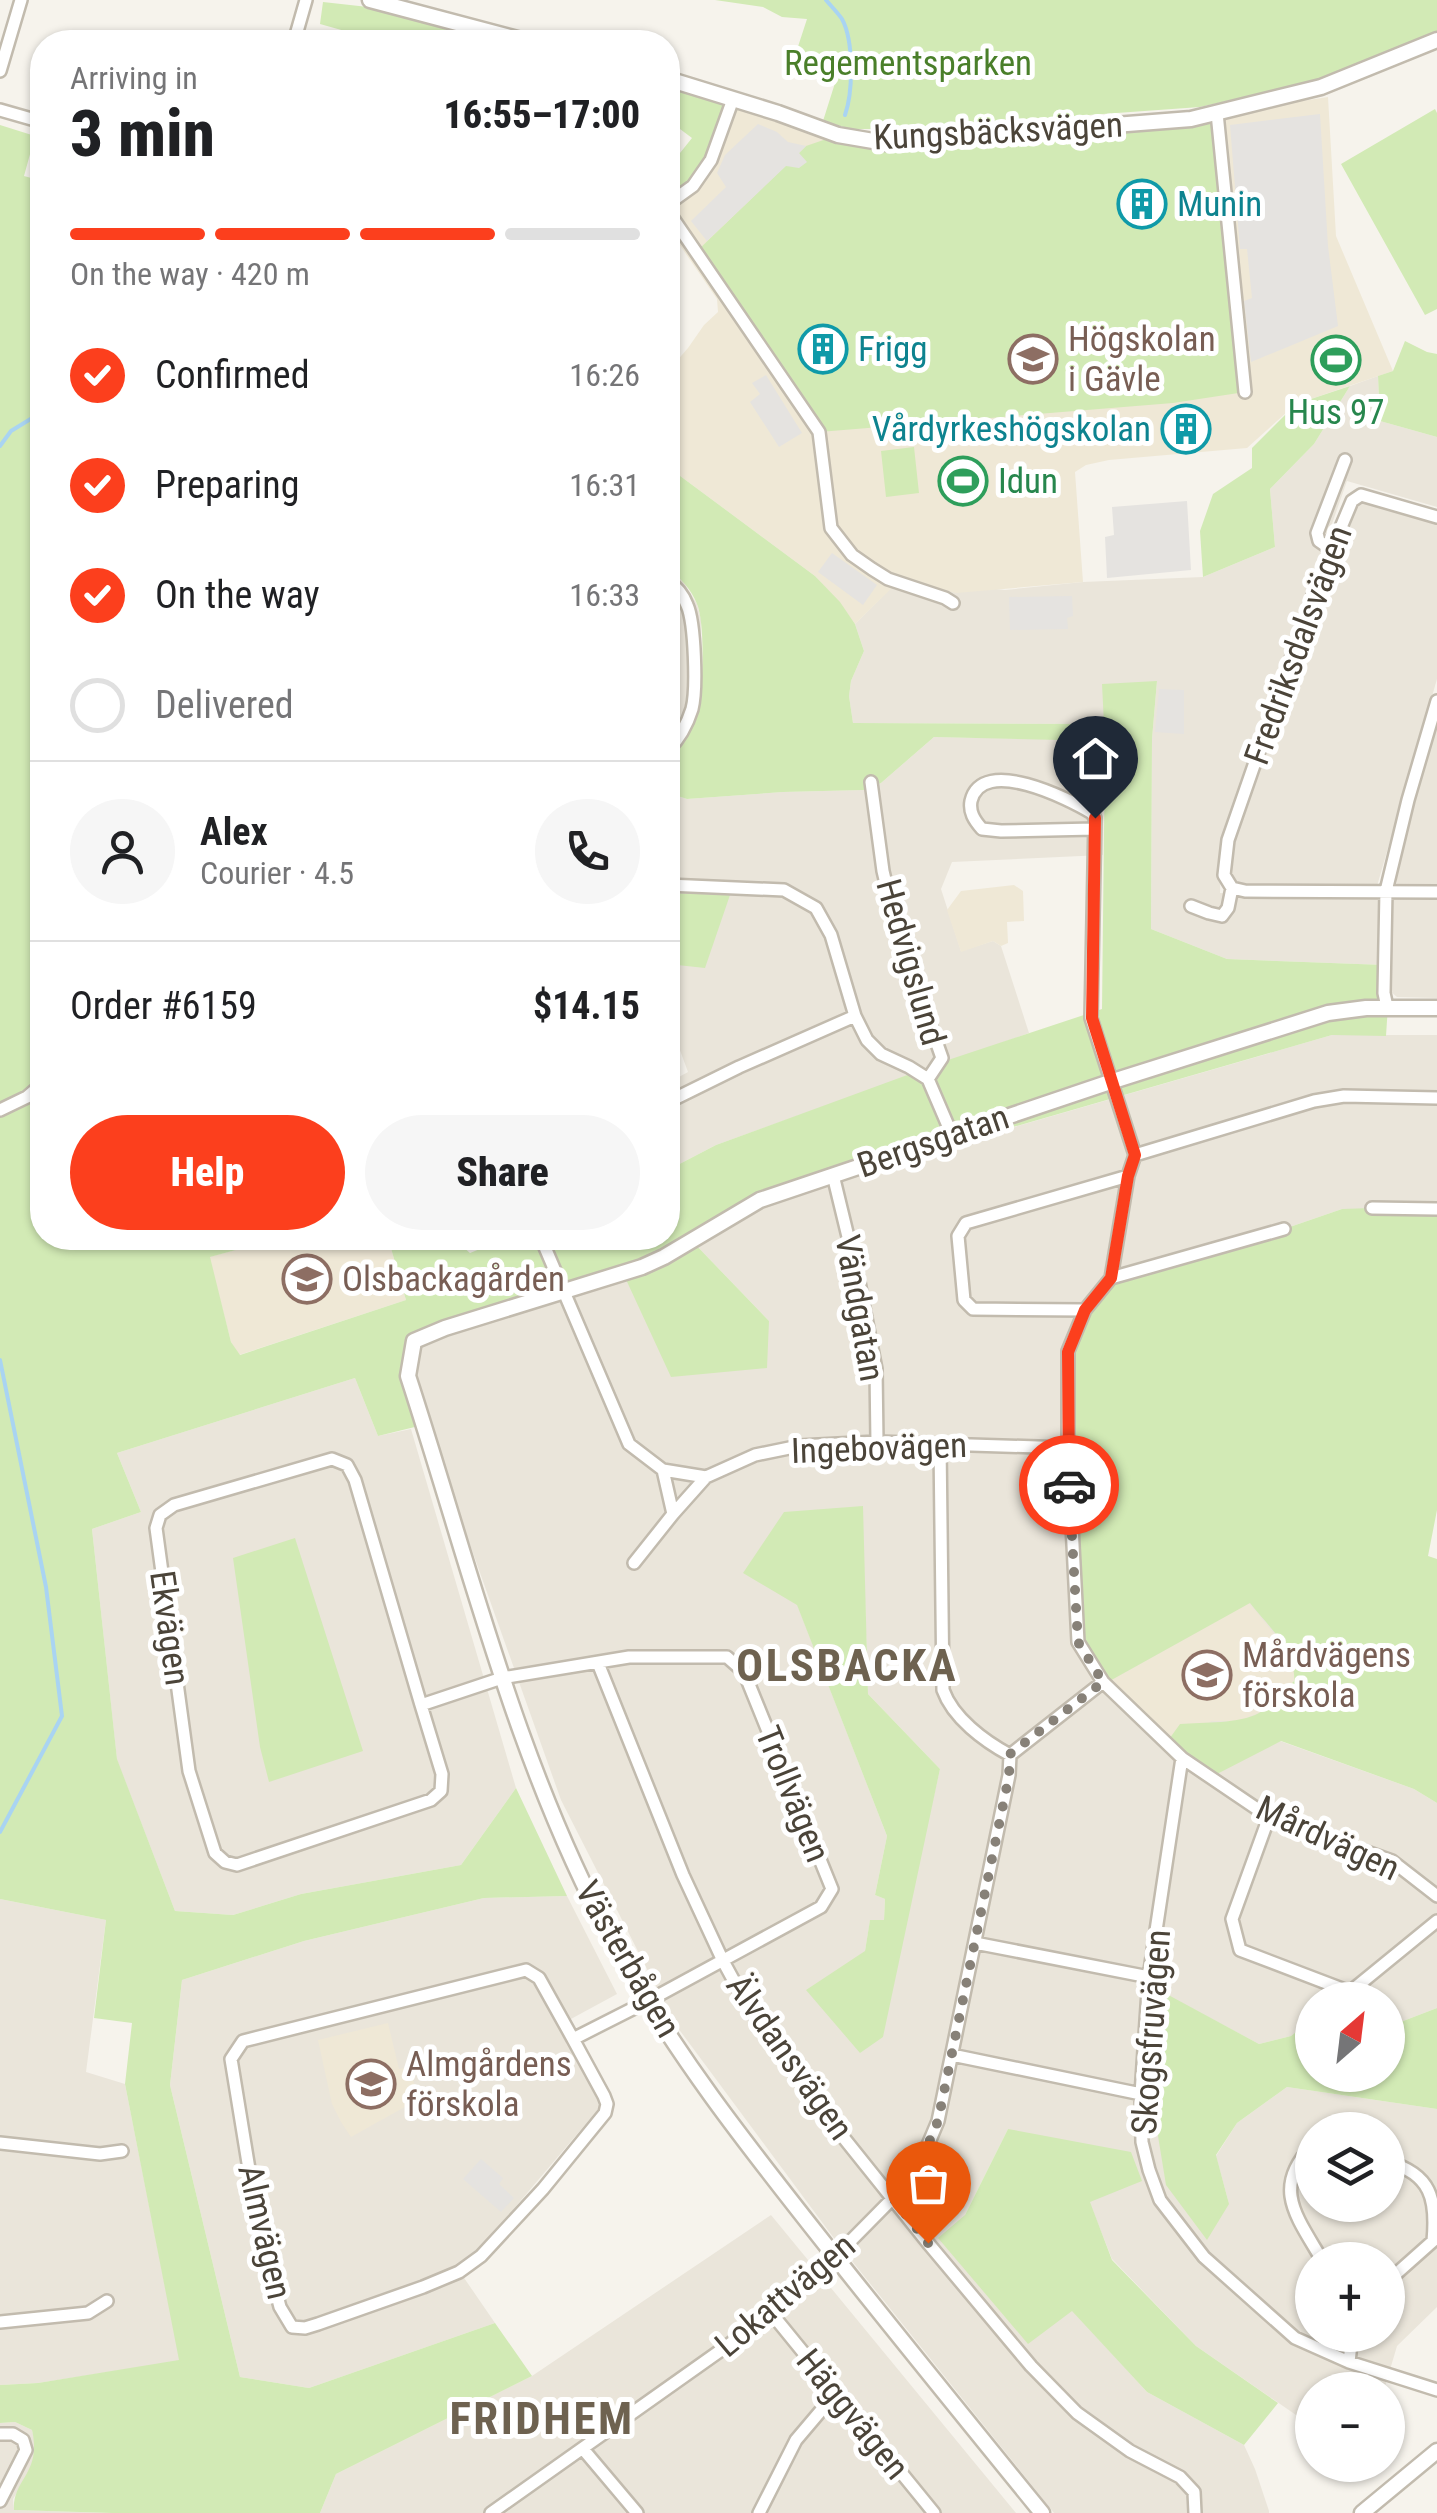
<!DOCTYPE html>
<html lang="en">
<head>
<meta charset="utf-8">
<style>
	body { margin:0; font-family:"Roboto Condensed",sans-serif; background:#f6f6f6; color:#202124; height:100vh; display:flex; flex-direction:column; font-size:38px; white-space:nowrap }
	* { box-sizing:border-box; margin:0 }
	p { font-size:32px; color:#757577 }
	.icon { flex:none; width:55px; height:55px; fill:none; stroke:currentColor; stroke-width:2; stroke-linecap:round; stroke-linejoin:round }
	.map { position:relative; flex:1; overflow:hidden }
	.drawer { position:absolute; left:30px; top:30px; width:650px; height:1220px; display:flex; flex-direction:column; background:#fff; border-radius:40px; box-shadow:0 2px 8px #0004 }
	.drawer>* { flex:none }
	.needle { width:65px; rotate:28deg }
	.controls { position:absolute; left:1295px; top:1982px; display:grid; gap:20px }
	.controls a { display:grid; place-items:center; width:110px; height:110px; border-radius:50%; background:#fff; box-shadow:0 2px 8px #0004; font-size:50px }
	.pin { position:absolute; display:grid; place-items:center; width:85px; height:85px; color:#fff; margin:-102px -42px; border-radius:50% 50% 50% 0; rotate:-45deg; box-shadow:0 0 10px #0007 }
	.pin .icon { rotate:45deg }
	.courier { position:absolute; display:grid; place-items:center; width:100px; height:100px; margin:-50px; border:8px solid #fc3f1d; border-radius:50%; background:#fff; color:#222; box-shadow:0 2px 12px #0007 }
	.headline em { font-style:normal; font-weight:800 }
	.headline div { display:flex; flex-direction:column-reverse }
	.headline { display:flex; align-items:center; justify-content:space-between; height:170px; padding:0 40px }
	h1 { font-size:65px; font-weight:800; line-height:75px }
	.bar { display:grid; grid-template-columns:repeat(4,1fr); gap:15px 10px; align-content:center; height:120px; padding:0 40px }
	.bar i { height:12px; border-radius:8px; background:#e0e0e0 }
	.bar .current { background:#fc3f1d }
	.bar p { grid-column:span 4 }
	.line { display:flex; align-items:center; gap:25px; padding:0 40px; border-top:2px solid #e0e0e0 }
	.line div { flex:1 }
	.round { display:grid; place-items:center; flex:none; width:105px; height:105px; border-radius:52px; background:#f6f6f6 }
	ol { padding:0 40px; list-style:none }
	li { display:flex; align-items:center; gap:30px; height:110px }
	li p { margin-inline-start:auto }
	li .icon { padding:10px; border-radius:50%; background:#fc3f1d; color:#fff; stroke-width:4 }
	li:last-child { color:#757577 }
	li i { width:55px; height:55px; border:5px solid #e0e0e0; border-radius:50% }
	.button { display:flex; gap:20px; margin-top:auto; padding:20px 40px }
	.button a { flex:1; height:115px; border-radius:60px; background:#fc3f1d; color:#fff; font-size:40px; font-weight:800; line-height:115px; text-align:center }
	.button a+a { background:#f6f6f6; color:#202124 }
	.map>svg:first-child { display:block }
	.residential { fill:#eae5da; fill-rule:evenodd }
	.education { fill:#efe8d6 }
	.green { fill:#d2eab5 }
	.parking { fill:#e5e3e0 }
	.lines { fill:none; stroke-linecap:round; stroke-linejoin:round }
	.stream { stroke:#a9d4f2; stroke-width:4 }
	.minor-casing { stroke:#c2bbae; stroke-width:16 }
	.tertiary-casing { stroke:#c2bbae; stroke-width:19 }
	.minor { stroke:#fff; stroke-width:11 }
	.tertiary { stroke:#fff; stroke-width:14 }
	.done { stroke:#878178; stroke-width:10; stroke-dasharray:0 18 }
	.route { stroke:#fc3f1d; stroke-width:12 }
	.labels { text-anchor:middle; stroke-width:10; stroke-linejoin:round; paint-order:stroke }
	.park-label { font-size:35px; fill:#4a7f2a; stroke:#fff }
	.street-label { font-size:35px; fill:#4b4439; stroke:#fff }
	.culture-label { font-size:35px; fill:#0d838f; stroke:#fff; text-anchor:start }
	.education-label { font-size:35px; fill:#785e54; stroke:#fff; text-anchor:start }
	.leisure-label { font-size:35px; fill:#27864d; stroke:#fff }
	.district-label { font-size:45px; font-weight:bold; letter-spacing:2.5px; fill:#6e6250; stroke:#fff }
</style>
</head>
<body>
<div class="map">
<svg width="1437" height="2513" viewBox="0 0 1437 2513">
	<rect width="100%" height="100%" fill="#f6f3ec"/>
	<!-- residential -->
	<path class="residential" d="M1378,376L1380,421L1437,437V507L1347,481L1232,809L1221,846L1220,893L1378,898L1385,965L1227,959L1151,929L1152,739L1157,681L1104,724L853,723L849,696L851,681L864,651L855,624L900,579L1005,590L1083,582L1203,577L1275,547L1270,489L1314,444L1350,386Z
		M1367,501L1437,523V679L1377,886H1244L1232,879L1230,861L1233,842L1241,814L1351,511Z
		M668,569L681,578L697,604L701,619V699L692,729L668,757Z
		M1437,725V888H1396L1399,857Z
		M934,737L1105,740L1103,855L952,862L941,889L961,951L993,941L1001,946L1029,1033L716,1145L668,1170V1083L688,1072L670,1023L668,1022V793L687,799L783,792L864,790L881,783Z
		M1393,897L1437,899V998L1397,997L1389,990Z
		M1332,1035H1437V1210L1342,1209L1284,1229L1280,1741L1414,1789L1437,1803V2008L1398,2023L1388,2020V2000H1312V2019L1291,2036L1259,2044L1161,1992L1229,2204L1216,2156L1237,2123L1287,2087L1437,2109V2307L1397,2346L1384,2390H1312V2421L1296,2415L1196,2346L1112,2259L1089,2201L1008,2129L965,2215L1072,2310L1147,2392L1244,2445L1255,2469L1269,2511V2513H1054L836,2241L675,2024L561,1800L427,1424L413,1375L419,1347L623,1272L769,1321L694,1243L765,1197L852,1174ZM862,1506L868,1694L940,1769L923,1844L860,2053L865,1951L870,1921L884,1920L885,1899L875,1895L887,1836L797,1604ZM1312,2130H1388V2205H1312ZM1312,2260H1388V2335H1312Z
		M355,1378L378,1436L411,1429L516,1788L461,1865L301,1894L233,1915L175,1911L117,1760L92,1529L141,1512L117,1453Z
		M567,1896L617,1994L558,2026L601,2106L460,2272L495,2323L309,2388L240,2377L170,2085L182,1980L304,1941L484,1898Z
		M0,1899L106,1920L86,2072L125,2084L180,2361L38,2383L0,2385Z
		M771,2215L1016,2513H320L336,2474L532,2376Z
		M15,2422L32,2430L36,2446L32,2468L13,2499L14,2510L112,2513H0V2423Z"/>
	<!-- education -->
	<path class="education" d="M1328,97L1336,236L1393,371L1296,404L1247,448L1109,460L1086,465L1075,472L1083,582L956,593L901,579L855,624L839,602L815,576L668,467V371L688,348L704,325L718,312L717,299L675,238L668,215L733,99L887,154L1207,115Z
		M1014,885L1023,891L1024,921L1007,922L1008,943L1001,946L993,941L961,952L947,910L961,891Z
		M280,1238H388L406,1300L239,1355L231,1342L209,1257Z
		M1249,1603L1284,1646L1295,1670L1294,1681L1261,1712L1239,1721H1212L1167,1742L1106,1683Z
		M388,2023L399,2069L409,2067L419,2099L351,2137L341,2122L332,2104L318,2040Z"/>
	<!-- green -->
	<path class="green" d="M715,0H1437V32L1320,80L1200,107L894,129H851L823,121L835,83L791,68L807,19L782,17L763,7Z
		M323,2L377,8L446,28L443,42H384L320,24Z
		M668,80L733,99L711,160L668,204V168L692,138L668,120Z
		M1435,109L1437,113V309L1425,315L1341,164Z
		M1217,113L1245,392L1173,403L819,432L696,252L806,146L838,135L885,143Z
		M0,125L35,136L24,176L42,181V1238H280L210,1257L231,1342L240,1355L406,1300L388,1238H453L470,1253L507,1238H668V1170L716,1145L951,1059L1102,1009L1105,741L934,737L881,783L864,790L783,792L687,799L668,793V757C676,748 686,738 692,727C704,707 706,625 697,604C691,589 680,577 668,569V467L815,576L840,602L855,624L864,651L851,681L849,696L853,723L1104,724L1102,684L1157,681L1152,739L1151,929L1227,959L1385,965L1389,990L1386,1036L1332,1035L760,1200L694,1243L769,1321L767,1368L671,1377L623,1273L419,1347L413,1375L427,1424L378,1436L355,1378L117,1453L141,1512L92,1529L117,1759L175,1911L233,1915L301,1894L461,1865L516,1788L567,1896L484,1898L304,1941L182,1980L170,2085L240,2377L309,2388L495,2323L532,2376L336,2474L320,2513H112L14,2510C12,2479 42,2474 32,2430L15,2422L0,2423V2385L38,2383L179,2360L125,2084L132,2023L94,2018L106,1920L0,1899Z
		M1405,341L1427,352L1437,354V437L1380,421L1378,376L1393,371Z
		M1350,386L1314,444L1270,489L1275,547L1203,577L1200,531L1213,494L1252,468V448L1296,404Z
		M914,447L919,493L886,497L881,451Z
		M668,893L730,895L705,968L668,964Z
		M1372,1208L1437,1210V1510L1428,1556L1437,1559V1803L1414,1789L1281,1741L1217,1774L1167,1742L1180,1724C1204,1722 1239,1724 1259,1713C1272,1706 1283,1691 1294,1681C1297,1651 1267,1625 1250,1603L1106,1683L1078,1642L1068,1351L1075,1330L1111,1278L1284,1229L1342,1209Z
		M863,1506L868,1694L940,1769L883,2037L860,2053L806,1990L865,1951L870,1920H884L885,1899L875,1895L887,1836L797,1605L743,1573L784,1512Z
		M295,1538L363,1751L269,1782L260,1747L233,1558Z
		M1161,1991L1259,2044L1291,2036L1312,2019V2075H1388V2020L1398,2023L1437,2008V2109L1287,2087L1237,2123L1216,2155L1229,2204L1207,2240L1166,2185L1151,2093Z
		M1008,2129L1131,2152L1142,2181L1090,2202L1112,2260L1196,2346L1278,2403L1244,2445L1147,2392L1072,2311L1028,2344L938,2238L965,2215Z"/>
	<!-- parking -->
	<path class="parking" d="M1320,114L1328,246L1338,326L1251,362L1244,301L1252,298L1247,249H1240L1230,125Z
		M758,124L777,132L788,142L806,146L799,153L807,162L799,168L786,166L707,241L691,221L726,187L717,173L725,155Z
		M766,375L802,433L779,447L750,402L760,394L752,383Z
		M1187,501L1191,570L1107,578L1105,537L1114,535L1112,507Z
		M832,553L877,585L863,605L818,572Z
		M1072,596L1073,616L1067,618L1068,629L1010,630L1009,597Z
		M1159,689L1184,690V734L1155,732Z
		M481,2159L503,2178L499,2184L514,2198L501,2212L463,2179Z"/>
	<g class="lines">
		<!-- stream -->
		<path class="stream" d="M826,0C831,6 838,13 842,19C854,41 853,92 845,115
			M0,446L11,431L42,412
			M0,1360L46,1587L62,1716L0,1832"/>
		<!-- minor casing -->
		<g class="minor-casing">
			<path id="minor" d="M294,42L306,0
				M0,71L21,0
				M0,110L42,122
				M1217,113L1245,392
				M668,204L693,186L711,160L733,99
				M668,211L819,432L831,528L852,555L872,569L888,579L945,598L953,603
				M1437,517L1361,495L1352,501L1316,587L1228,840L1224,875L1232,888L1245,891L1437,892
				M1332,550L1319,541L1317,533L1345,460
				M668,581C677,587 683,594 687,605C695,623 697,690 692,709C687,725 680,738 668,750
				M871,782L883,871L897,930L942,1058L928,1079
				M1094,829L1001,831L982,829C974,820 969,812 971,801C982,755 1069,799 1092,813L1095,818L1091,1018L1135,1155L1128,1176L1111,1278L1085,1310L1068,1351V1448L1078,1642L1103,1682L1182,1758L1269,1817L1392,1861L1437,1896
				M668,885L784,890L816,908L831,935L855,1016L867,1040L881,1054L909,1067L928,1079L952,1135
				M1191,906L1209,913L1222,916L1228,908L1232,888
				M1387,1007L1384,993L1386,891L1408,800L1437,701
				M668,1102L739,1067L855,1016
				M0,1110L27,1097L42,1084
				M1135,1155L1314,1101L1344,1096L1437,1098
				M833,1175L859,1282L876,1369L877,1442
				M1372,1208L1437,1209
				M541,1238L629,1444L663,1470L706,1477L755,1455L799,1446L877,1442L1068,1448
				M1111,1278L1284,1229
				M1085,1310L973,1309L964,1300L958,1236L966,1223L1128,1176
				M940,1444L943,1690C953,1718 984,1741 1010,1755
				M663,1470L673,1514L706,1477
				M634,1563L673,1514
				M598,1663L683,1875L723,1961L747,2005L811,2097L928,2243L1031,2366L1077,2413L1130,2451L1180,2477L1194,2492L1195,2513
				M421,1705L442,1774L441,1791L431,1800L237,1865L225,1862L215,1853L189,1771L156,1528L160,1515L174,1505L332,1459L347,1465L355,1480L421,1705L502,1678L629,1657H727L744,1672L832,1889L821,1907L648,2001L573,2039L539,1978L526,1970L243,2041L231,2059L258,2224L280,2307L292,2327L305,2328L318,2324L423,2287L459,2272L481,2256L543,2189L605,2113L607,2104L604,2096L573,2039
				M1182,1758L1149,1977L1141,2094L1142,2142L1149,2170L1160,2200L1204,2257L1295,2338L1349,2362L1437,2390
				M1269,1817L1232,1919L1240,1950L1350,1992L1437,1921
				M975,1943L1149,1977
				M952,2055L1141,2094
				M0,2143L100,2154L122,2151
				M1312,2146C1271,2188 1297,2217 1322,2260
				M1388,2162C1431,2174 1437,2199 1433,2241L1388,2281
				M772,2314L934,2513
				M0,2322L88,2313L107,2301
				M1349,2362L1352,2335
				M0,2434H13L23,2440L26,2450L0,2501
				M583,2449L637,2513
				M491,2513L772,2314L820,2272L893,2198L922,2159L938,2121L1009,1775L1010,1755L1103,1682
				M759,2513L796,2440L835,2394"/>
		</g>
		<!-- tertiary casing -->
		<g class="tertiary-casing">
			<path id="tertiary" d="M370,0L529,42
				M668,79L778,113L838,135L885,143L1191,119L1321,87L1437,40
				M1042,2513C972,2427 902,2341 833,2254C753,2153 672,2052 611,1938C516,1762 470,1566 408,1376L414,1341L445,1328L642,1267L664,1257L760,1200L1110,1082L1328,1013L1366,1008H1437
				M1362,2513L1437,2451"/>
		</g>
		<!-- minor -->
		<use href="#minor" class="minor"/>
		<!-- tertiary -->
		<use href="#tertiary" class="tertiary"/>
	</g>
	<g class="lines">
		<!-- done -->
		<path class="done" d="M928,2243L893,2198L922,2159L938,2121L1009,1776L1010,1754L1103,1682L1078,1642L1069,1485"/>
		<!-- route -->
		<path class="route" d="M1069,1485L1068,1352L1085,1310L1111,1278L1128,1176L1135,1155L1092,1018L1095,818"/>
	</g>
	<!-- icons -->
	<defs>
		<g id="building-ring" transform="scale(2.5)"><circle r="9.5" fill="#fff" stroke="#0f9aa8" stroke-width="1.5"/><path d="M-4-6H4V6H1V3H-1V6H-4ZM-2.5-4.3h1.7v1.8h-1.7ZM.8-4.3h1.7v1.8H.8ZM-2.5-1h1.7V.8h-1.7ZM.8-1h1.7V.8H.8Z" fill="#0f9aa8"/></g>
		<g id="university-ring" transform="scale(2.5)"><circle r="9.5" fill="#fff" stroke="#8d6e63" stroke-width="1.5"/><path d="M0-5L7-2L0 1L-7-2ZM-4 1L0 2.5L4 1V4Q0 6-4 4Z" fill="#8d6e63"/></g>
		<g id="stadium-ring" transform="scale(2.5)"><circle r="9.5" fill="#fff" stroke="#2e9e5b" stroke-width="1.5"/><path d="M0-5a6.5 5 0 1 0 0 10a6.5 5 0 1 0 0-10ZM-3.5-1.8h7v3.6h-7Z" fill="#2e9e5b"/></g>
		<g id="school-ring" transform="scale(2.5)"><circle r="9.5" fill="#fff" stroke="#8d6e63" stroke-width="1.5"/><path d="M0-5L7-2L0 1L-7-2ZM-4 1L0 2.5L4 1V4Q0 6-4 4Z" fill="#8d6e63"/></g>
	</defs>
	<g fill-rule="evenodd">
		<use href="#building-ring" x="1142" y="204"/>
		<use href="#building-ring" x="823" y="349"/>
		<use href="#university-ring" x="1033" y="359"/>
		<use href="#stadium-ring" x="1336" y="360"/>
		<use href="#building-ring" x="1186" y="429"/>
		<use href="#stadium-ring" x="963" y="481"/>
		<use href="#school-ring" x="307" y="1279"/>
		<use href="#school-ring" x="1207" y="1675"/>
		<use href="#school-ring" x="371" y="2084"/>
	</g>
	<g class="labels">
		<!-- park labels -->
		<g class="park-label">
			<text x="908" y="75">Regementsparken</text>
		</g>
		<!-- street labels -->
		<g class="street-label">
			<text transform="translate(998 131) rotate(-3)" y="12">Kungsbäcksvägen</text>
			<text transform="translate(1298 645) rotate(-70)" y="12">Fredriksdalsvägen</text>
			<text transform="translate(911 962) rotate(74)" y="12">Hedvigslund</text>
			<text transform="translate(933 1141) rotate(-19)" y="12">Bergsgatan</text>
			<text transform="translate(860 1308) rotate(80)" y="12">Vändgatan</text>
			<text transform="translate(879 1448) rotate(-2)" y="12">Ingebovägen</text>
			<text transform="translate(170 1628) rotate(82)" y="12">Ekvägen</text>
			<text transform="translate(793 1794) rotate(68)" y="12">Trollvägen</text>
			<text transform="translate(1328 1838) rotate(25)" y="12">Mårdvägen</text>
			<text transform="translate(628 1959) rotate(60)" y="12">Västerbågen</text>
			<text transform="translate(1151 2032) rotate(-86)" y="12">Skogsfruvägen</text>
			<text transform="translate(790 2057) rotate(55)" y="12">Älvdansvägen</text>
			<text transform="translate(265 2232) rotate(77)" y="12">Almvägen</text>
			<text transform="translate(785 2295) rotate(-40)" y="12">Lokattvägen</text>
			<text transform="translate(853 2414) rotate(51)" y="12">Häggvägen</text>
		</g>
		<!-- culture labels -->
		<g class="culture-label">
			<text x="1177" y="216">Munin</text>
			<text x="858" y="361">Frigg</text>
			<text x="1151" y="441" text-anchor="end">Vårdyrkeshögskolan</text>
		</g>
		<!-- education labels -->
		<g class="education-label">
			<text x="1068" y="351">Högskolan<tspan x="1068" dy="40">i Gävle</tspan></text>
			<text x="342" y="1291">Olsbackagården</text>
			<text x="1242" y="1667">Mårdvägens<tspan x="1242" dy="40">förskola</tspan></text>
			<text x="406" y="2076">Almgårdens<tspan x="406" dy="40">förskola</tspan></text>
		</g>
		<!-- leisure labels -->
		<g class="leisure-label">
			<text x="1336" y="424">Hus 97</text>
			<text x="998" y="493" text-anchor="start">Idun</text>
		</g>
		<!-- district labels -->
		<g class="district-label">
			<text x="847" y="1681">OLSBACKA</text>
			<text x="542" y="2434">FRIDHEM</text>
		</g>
	</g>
</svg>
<div class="controls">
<a><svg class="needle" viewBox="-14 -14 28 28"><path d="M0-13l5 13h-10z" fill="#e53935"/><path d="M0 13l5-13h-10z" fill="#757577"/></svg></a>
<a><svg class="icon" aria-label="layers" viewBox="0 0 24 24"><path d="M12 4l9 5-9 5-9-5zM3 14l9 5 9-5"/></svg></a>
<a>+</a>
<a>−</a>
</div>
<div class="pin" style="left:928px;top:2243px;background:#ea580c"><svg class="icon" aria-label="bag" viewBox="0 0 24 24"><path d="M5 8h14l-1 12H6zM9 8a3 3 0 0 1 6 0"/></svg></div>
<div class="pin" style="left:1095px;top:818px;background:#1f2937"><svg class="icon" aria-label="home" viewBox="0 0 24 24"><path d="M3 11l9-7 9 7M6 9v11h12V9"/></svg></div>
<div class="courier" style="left:1069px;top:1485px"><svg class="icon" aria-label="car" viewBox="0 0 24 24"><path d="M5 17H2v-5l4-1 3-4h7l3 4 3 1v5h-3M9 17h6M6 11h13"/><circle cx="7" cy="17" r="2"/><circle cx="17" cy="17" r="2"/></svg></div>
<section class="drawer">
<div class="headline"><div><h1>3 min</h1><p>Arriving in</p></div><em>16:55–17:00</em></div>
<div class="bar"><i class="current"></i><i class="current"></i><i class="current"></i><i></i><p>On the way · 420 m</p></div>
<ol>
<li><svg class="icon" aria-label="check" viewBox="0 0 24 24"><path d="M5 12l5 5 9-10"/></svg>Confirmed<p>16:26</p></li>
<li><svg class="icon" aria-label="check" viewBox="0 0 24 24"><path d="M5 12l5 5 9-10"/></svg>Preparing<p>16:31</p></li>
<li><svg class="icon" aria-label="check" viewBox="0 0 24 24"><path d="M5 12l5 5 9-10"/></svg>On the way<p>16:33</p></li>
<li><i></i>Delivered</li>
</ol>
<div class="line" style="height:180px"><a class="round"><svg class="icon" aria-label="person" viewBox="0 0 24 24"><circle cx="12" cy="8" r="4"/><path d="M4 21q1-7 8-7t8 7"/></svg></a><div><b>Alex</b><p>Courier · 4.5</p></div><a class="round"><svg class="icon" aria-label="phone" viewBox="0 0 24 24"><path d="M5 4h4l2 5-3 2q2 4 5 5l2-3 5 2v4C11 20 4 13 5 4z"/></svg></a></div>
<div class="line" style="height:130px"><div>Order #6159</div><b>$14.15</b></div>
<div class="button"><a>Help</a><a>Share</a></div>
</section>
</div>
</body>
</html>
